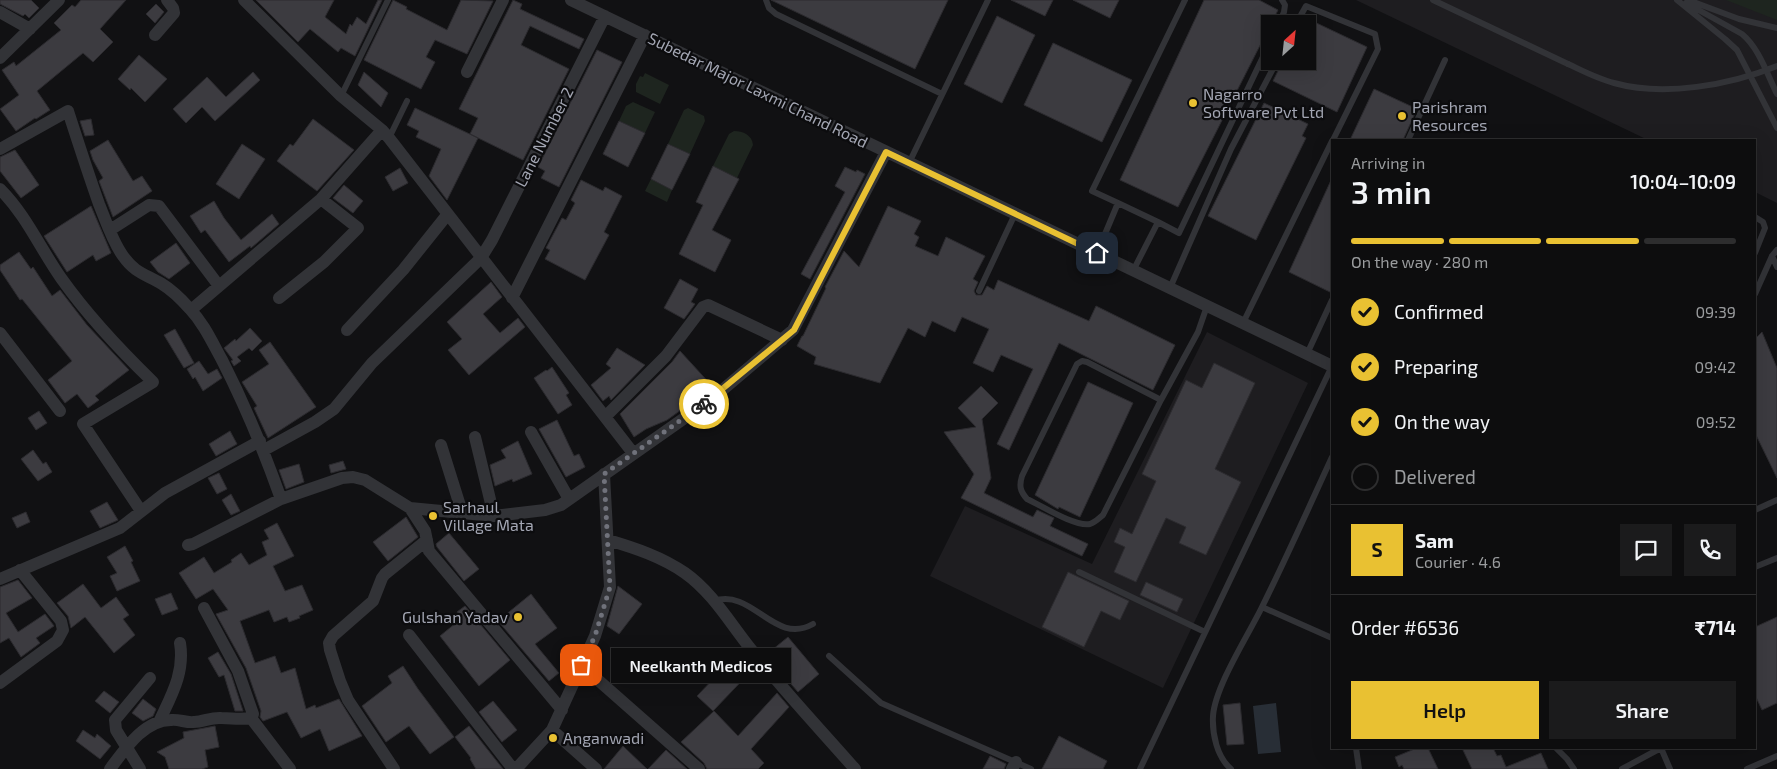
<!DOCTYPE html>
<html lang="en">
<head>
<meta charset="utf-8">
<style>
	body { margin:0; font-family:"Exo 2",sans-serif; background:#1b1b1c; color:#f1f3f6; height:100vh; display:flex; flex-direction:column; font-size:19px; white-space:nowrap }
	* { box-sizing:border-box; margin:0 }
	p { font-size:16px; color:#9a9c9e }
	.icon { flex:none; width:28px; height:28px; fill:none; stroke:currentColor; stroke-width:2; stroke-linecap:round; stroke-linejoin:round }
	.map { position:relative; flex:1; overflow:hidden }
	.sheet { position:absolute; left:1331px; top:139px; width:425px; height:610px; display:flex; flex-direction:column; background:#0d0d0e; border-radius:0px; box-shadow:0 5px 20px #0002,0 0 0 1px #2d2d2e }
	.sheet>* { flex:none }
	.needle { width:32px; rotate:27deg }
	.fabs { position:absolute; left:1261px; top:15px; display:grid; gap:10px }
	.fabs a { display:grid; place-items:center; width:55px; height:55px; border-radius:0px; background:#0d0d0e; box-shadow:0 5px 20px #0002,0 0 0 1px #2d2d2e; font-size:25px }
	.pin { position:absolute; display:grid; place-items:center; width:42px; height:42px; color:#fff; margin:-21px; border-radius:10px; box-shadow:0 2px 8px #0006 }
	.courier { position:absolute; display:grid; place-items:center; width:50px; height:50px; margin:-25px; border:4px solid #e9c132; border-radius:50%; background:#fff; color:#222; box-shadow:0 1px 6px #0007 }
	.bubble { position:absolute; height:35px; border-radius:0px; background:#0d0d0e; box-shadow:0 5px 20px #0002,0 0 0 1px #2d2d2e; font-size:16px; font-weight:600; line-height:35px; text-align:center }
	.overview em { font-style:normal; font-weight:600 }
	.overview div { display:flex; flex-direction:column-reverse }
	.overview { display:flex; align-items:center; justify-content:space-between; height:85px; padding:0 20px }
	h1 { font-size:32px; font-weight:600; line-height:38px }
	.bar { display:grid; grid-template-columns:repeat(4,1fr); gap:8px 5px; align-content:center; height:60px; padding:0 20px }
	.bar i { height:6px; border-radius:4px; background:#2d2d2e }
	.bar .on { background:#e9c132 }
	.bar p { grid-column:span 4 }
	.line { display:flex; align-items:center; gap:12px; padding:0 20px; border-top:1px solid #2d2d2e }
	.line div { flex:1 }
	.round { display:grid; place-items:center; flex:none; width:52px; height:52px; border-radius:0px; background:#1b1b1c }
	ol { padding:0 20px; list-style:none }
	li { display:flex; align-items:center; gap:15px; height:55px }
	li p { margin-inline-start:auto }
	li .icon { padding:5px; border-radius:50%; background:#e9c132; color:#111; stroke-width:4 }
	li:last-child { color:#9a9c9e }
	li i { width:28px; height:28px; border:2px solid #2d2d2e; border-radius:50% }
	.cta { display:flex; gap:10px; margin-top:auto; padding:10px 20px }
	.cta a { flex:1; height:58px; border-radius:0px; background:#e9c132; color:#111; font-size:20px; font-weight:600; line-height:58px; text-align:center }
	.cta a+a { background:#1b1b1c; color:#f1f3f6 }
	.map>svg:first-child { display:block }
	.built { fill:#1e1d20 }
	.green { fill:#1e251f }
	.water { fill:#282e36 }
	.building { fill:#3c3b40; stroke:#2c2b2f }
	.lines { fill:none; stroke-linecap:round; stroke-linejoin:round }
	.lane { stroke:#323337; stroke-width:6 }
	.street { stroke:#323337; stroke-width:12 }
	.lane-bridge { stroke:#323337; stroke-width:6 }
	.done { stroke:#70727b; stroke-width:5; stroke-dasharray:0 9 }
	.route { stroke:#e9c132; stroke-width:6 }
	.poi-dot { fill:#e9c132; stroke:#0c0c0e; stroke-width:2 }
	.labels { text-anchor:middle; stroke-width:4.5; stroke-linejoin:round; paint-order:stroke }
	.street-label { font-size:16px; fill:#a3a6b3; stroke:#0c0c0e }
	.poi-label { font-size:16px; fill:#a3a6b3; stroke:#0c0c0e; text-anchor:start }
</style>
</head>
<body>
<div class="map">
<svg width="1777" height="769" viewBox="0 0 1777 769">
	<rect width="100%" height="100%" fill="#111113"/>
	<!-- built -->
	<path class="built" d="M1356,0H1777V203L1755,192V140H1648Z
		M1207,332L1308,383L1163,688L930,576L965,506L1092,564Z"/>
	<!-- green -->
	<path class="green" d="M1726,0H1777V20Z
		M645,73L669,85L660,104L636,92V84L640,76L643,77Z
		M633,102L655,112L645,133L619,121L626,106Z
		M688,108L704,116L705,121L690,154L668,144L684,110Z
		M734,131C743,131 752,135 753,145L737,178L713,166L729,134Z
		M651,179L672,190L667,202L645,191Z"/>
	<!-- water -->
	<path class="water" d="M1276,703L1281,752L1258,754L1253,706Z"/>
	<!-- building -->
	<path class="building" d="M0,0H31L39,8L29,18L25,14L23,16L0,4Z
		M81,0H126L100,29L113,42L93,62L83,53L37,91L50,110L36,119L35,118L16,131L0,109L19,95L2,70L14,62L16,66L61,30L54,23L72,5L75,7Z
		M256,0H334L325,17L346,34L350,24L352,26L357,17L366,24L378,0H382L355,56L341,48L338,52L310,29L298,42Z
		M393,0L407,7L406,9L447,30L461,0L493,1L467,54L435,40L426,57L435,62L421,89L364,60Z
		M513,0L522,4L520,9L584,39L579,49L530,26L521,45L569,69L523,160L470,134L478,118L459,109Z
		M771,0H948L915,69Z
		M1011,0H1053L1045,16Z
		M1073,0H1119L1110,18Z
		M1204,0H1259L1278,10L1178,207L1120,180Z
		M156,4L164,12L155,23L146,14Z
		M997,16L1035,35L1002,103L964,84Z
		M1308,19L1367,47L1337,112L1273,81L1283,61H1308Z
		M1053,43L1132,80L1102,142L1024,105Z
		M597,50L622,62L559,187L541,178L545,171L538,167Z
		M139,55L167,79L145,102L131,88L130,90L118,79Z
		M253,72L260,80L215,121L202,107L186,123L173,109L207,77L226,97Z
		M364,72L388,93L381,107L358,85Z
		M1374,89L1417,109L1403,140H1350Z
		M1264,103L1308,124L1302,136L1306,138L1256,240L1208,216Z
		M415,108L478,138L447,200L429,176L441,149L416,137L419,131L407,125Z
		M91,119L94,135L85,136L80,121Z
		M313,119L354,150L317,191L277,161L290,144L293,146Z
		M619,121L645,133L628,167L603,154Z
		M108,140L133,181L142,176L152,191L113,217L99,181L103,178L93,160L90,151Z
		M242,144L265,159L239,199L216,184Z
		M668,144L690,154L672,190L651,179Z
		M15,150L39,185L21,198L0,171V157Z
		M713,166L739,179L712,230L731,240L715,272L679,254L703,205L696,202Z
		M845,167L856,172L857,170L865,174L810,279L801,274L845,192L835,186Z
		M400,168L408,183L393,191L385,177Z
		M1332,178V293L1289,272Z
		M581,180L603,191L605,187L622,196L604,232L609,235L585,280L545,259L550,250L546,248L562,218L566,220L575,203L571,200Z
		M344,185L363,201L353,213L333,198Z
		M214,201L224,218L241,240L272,214L279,224L251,248L250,246L229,262L205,230L201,233L190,216Z
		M91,206L111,253L96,261L93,255L67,272L44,236Z
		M888,206L921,221L914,234L919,237L915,246L938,256L946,237L985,256L973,279L978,282L974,291L976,295H982L987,286L994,290L998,280L1089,321L1096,306L1175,345L1153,390L1059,343L1009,450L997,444L1033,369L1001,355L993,372L973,363L989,329L962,317L955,332L932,321L925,337L908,328L880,383L814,364L816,357L797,346L802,336H803L826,288L825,287L844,251L859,267Z
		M176,243L190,263L169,279L158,272L150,262Z
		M19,252L31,269L33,267L52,296L60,290L87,325L129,370L95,396L99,400L88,408L77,394L65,403L48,380L72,361L22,299L20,300L0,270V265Z
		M680,279L698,289L691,302L695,304L684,319L664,308Z
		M491,282L502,297L483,314L500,333L518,318L525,327L469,375L448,350L462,339L447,322Z
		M250,328L262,341L252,351L249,348L237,357L241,361L234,366L231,361L233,360L224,348L235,339L236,341Z
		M175,329L194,363L184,368L164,335Z
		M1762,332L1777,368V478L1755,433V339Z
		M270,342L316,407L268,438L254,408L257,406L242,382L269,364L259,350Z
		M617,348L645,365L611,400L609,396L603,401L591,385L611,368L606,364Z
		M680,351L713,387L667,420L646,429L634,437L620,414L672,362Z
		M199,361L208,374L217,369L222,378L203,391L195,377L193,379L187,369Z
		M1214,363L1255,383L1215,469L1241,482L1206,555L1179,543L1186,527L1166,518L1136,582L1114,572L1125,547L1114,542L1120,528L1132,534L1156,481L1142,474L1186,380L1202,388Z
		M552,367L569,393L566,395L572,405L558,414L534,378L546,370L547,371Z
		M1088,382L1133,403L1080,517L1059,507L1058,509L1035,495Z
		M981,386L998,403L982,419L991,478L984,493L1033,517L1037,510L1054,518L1050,526L1088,544L1082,556L961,498L974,474L944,432L976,427L958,408Z
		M39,411L47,423L36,430L28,418Z
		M557,420L574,456L579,454L585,467L566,477L539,429Z
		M230,431L237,444L216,456L209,444Z
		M518,441L532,474L513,482L512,479L495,486L490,465L506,458L501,450Z
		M33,450L43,464L46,462L52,472L38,481L21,459Z
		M343,461L346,469L331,473L329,465Z
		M299,464L304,482L286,489L279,470Z
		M219,473L227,489L217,494L208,478Z
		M231,494L240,511L231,515L222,500Z
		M107,502L118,520L100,528L90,511Z
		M26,512L30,522L17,528L12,518Z
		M406,517L418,537L388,561L373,542Z
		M277,523L294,556L273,566L285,591L302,585L313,610L299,616L300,618L289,622L287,617L274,622L269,610L240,621L255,663L275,656L281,673L295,668L306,709L315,705L316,708L339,699L362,736L329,751L320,729L301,738L287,712L263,721L260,717L261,711L246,668L216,614L228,610L213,589L196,599L179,573L204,557L214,573L232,562L231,560L241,553L249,565L267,555L262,542L269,539L264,530Z
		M449,533L479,569L464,581L437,547L436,544Z
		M125,546L133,561L131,562L140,581L117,591L110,576L117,573L107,557Z
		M1068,572L1129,601L1120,620L1101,611L1084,647L1042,627Z
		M18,580L32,598L6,613L18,632L45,614L54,626L36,638L40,643L21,657L9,638L0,643V587Z
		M1146,582L1183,599L1177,612L1140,595Z
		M83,584L101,608L116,597L129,615L123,619L135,635L114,653L85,617L71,628L68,616L57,603Z
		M618,586L642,604L619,634L607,626Z
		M171,593L178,609L162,615L155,599Z
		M531,594L557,628L535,644L559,673L549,681L498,621Z
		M465,606L510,660L479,686L440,636L462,618L457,612Z
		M1777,617V703L1762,710L1755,695V627Z
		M788,637L819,674L798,692L766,655Z
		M741,650L755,667L713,711L697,696Z
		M218,652L231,674L243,711H235L224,675L219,677L208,658Z
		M403,666L418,689L454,737L430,754L409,726L386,742L362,706L392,683L388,676Z
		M104,691L119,702L110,713L95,701Z
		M777,693L789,707L751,749L764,763L758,769H707L704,763L681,742L714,711L738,736Z
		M143,699L156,709L153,716L143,721L132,713Z
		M493,701L517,730L502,742L479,712Z
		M1240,703L1244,744L1227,745L1223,705Z
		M215,726L219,747L205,750L208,767L202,769H169L165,757L157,752L184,738L183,732Z
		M469,726L503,769H476L470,759L471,758L455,737Z
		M83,730L95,738L97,734L111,746L100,759L76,741Z
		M1059,736L1107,761L1103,769H1042Z
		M623,746L647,769H604Z
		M1417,748H1428L1438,769H1404L1402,765L1399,767L1395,757Z
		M1462,748H1493L1497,756L1501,755L1506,767L1541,753L1548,769H1472Z
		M666,750L687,769H648Z
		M990,756L1006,764L1004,769H983Z"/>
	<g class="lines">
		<!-- lane -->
		<path class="lane" d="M766,0L769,8L776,14L942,94
			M1433,0L1568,64
			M1677,0L1725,39L1737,50L1777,128
			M1688,0L1739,19L1777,28
			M1686,3L1742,34C1759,48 1767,74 1777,94
			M1279,24L1284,12L1285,5L1282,0
			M1296,24L1306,6L1375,34L1378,49L1333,140
			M341,96L388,0
			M389,138L407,101
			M1408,140L1445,60
			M909,163L988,0
			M1118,203L1092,191L1185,0
			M1755,217L1763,222L1765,228L1755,253
			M1158,222L1179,233L1270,42
			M1097,253L1118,203L1158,222L1133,271
			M1772,256L1777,267
			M1170,288L1231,149L1277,61
			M979,291L1015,214
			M1755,294L1772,256L1777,250
			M1243,323L1332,141
			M1307,354L1332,300
			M1161,400L1087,362L1082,361L1077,364L1022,476C1019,486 1020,491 1027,499C1042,506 1075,527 1090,524C1096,522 1099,518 1103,515L1161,400L1198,332L1207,306
			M1755,510L1777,500
			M1755,567L1777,558
			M1079,572L1205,632
			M714,601C753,588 774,646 813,624
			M1262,607L1332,638
			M829,656L881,703L1031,769
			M1356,748L1359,769
			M1556,748L1567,759L1574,769
			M1140,769L1332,366
			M1231,769C1217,757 1212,734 1213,716C1215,687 1247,637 1261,609C1286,559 1309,507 1332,457
			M1622,769L1661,748L1670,769
			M1747,769L1777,756"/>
		<!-- street -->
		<path class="street" d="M244,0L341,96L382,130L389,138L633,453
			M571,0L1332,366
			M0,12L30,29
			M155,35L174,13L173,8L167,0
			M0,58L59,0
			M467,72L503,0
			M0,149L68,111C78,142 88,173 99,204C106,221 112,241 123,256C135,273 145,274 162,284C172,290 182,300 190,309C204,324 212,342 222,360C245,405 264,451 281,499
			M0,189C26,215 40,248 61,278C88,316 120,350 153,382L83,424L141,511
			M110,230L149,205L159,206L219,286
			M279,298L324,262L358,228L321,199
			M512,298L645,35
			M191,310L321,199L382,130
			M347,330L403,270L447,215
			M0,333L60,411
			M605,417L666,356L703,307L708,305L782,340
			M531,432L569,499
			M475,437L494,516
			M441,445L462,512
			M264,450L315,422L334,409L372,363L481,258L492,240L605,16
			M410,508L425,531L429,551L562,710
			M608,540C635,548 662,557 685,573C712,592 730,623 750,648C783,690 820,729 855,769
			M188,545L193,544L281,499L342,478L353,477L365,480L410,508L494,516L545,510L561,505L713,398L793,330L886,152
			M0,579L120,528L165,493L260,441
			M204,608L238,671L253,714L251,718L290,769
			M409,635L513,769
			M581,665L699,769
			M0,683L57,641L63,630L61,621L20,570
			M159,722C171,696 185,673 180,643
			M552,730L596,769
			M110,769C125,749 144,720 171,720C179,719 186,723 194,722C203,722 212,717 221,718C232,718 240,720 251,718
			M140,769L116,730L115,720L150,678
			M394,769L348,700L340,681L330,650L329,643L333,636L373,601L382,578L385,574L427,540
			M516,769L552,730L595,636L610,587L604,474
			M1012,769L1016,762"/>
		<!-- lane-bridge -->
		<path class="lane-bridge" d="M1568,64C1583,71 1598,79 1614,83C1664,97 1730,85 1777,66"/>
	</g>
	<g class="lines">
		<!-- done -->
		<path class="done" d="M581,665L595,636L610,587L604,474L704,404"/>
		<!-- route -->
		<path class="route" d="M704,404L794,330L886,152L1097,253"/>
	</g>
	<!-- markers -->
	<g class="poi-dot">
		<circle cx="1193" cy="103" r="5"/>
		<circle cx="1402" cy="116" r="5"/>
		<circle cx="433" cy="516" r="5"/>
		<circle cx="518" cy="617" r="5"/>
		<circle cx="553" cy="738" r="5"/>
	</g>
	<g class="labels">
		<!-- street labels -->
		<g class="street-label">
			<text transform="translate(758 90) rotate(26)" y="6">Subedar Major Laxmi Chand Road</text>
			<text transform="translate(544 137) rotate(-63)" y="6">Lane Number 2</text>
		</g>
		<!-- poi labels -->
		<g class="poi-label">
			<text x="1203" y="100">Nagarro<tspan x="1203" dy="18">Software Pvt Ltd</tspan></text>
			<text x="1412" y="113">Parishram<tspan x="1412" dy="18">Resources</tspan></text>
			<text x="443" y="513">Sarhaul<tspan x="443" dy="18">Village Mata</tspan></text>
			<text x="508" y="623" text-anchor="end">Gulshan Yadav</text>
			<text x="563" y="744">Anganwadi</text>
		</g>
	</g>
</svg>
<div class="fabs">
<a><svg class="needle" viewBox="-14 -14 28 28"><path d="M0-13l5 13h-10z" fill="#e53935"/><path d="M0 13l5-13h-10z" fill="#9a9c9e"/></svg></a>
</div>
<div class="pin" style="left:581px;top:665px;background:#ea580c"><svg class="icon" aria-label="bag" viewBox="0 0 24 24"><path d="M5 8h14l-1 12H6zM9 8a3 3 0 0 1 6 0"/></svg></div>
<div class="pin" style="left:1097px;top:253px;background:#1f2937"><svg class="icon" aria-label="home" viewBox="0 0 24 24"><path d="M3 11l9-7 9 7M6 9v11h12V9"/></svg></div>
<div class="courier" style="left:704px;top:404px"><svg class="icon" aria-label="bike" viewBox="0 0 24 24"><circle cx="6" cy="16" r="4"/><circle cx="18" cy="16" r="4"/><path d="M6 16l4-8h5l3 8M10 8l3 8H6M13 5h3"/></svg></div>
<div class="bubble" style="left:611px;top:648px;width:180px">Neelkanth Medicos</div>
<section class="sheet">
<div class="overview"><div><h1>3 min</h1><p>Arriving in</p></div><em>10:04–10:09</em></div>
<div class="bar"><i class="on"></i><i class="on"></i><i class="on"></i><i></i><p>On the way · 280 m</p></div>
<ol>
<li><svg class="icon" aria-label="check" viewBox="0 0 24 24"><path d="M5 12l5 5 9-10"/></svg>Confirmed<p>09:39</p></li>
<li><svg class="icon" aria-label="check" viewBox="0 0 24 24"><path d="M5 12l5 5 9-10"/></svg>Preparing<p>09:42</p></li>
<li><svg class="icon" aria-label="check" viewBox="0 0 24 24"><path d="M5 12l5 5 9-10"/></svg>On the way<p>09:52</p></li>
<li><i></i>Delivered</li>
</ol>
<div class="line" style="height:90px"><b class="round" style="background:#e9c132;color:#111">S</b><div><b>Sam</b><p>Courier · 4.6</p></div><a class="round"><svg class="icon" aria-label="chat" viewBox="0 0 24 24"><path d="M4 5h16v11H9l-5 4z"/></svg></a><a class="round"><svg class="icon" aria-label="phone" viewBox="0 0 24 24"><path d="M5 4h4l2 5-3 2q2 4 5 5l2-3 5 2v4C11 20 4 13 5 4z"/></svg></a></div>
<div class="line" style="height:65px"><div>Order #6536</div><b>₹714</b></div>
<div class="cta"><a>Help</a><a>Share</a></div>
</section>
</div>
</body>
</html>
